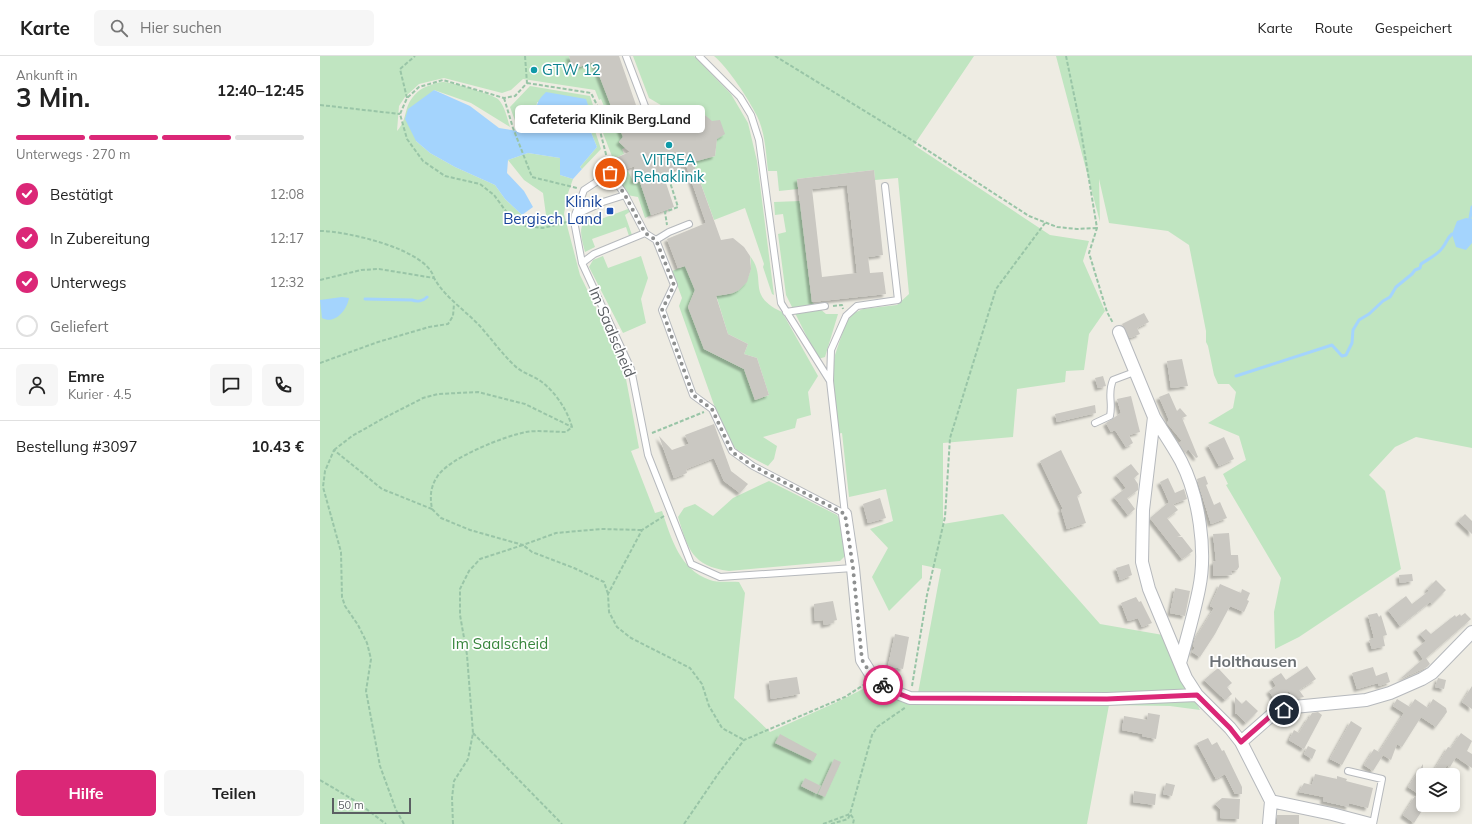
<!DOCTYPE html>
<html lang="de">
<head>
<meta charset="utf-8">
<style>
	body { margin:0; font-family:Mulish,sans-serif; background:#f6f6f6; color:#222; height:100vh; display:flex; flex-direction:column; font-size:15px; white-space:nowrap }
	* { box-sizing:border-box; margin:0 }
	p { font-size:13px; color:#767676 }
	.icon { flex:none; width:22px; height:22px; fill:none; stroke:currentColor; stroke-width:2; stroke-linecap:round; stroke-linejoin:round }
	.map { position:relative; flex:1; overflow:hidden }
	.details { display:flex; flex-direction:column; background:#fff; width:320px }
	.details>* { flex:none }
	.buttons { position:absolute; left:1096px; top:712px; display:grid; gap:8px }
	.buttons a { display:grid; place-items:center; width:44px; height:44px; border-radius:6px; background:#fff; box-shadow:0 2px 6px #0003; font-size:20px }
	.scale { position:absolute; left:12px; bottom:10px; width:79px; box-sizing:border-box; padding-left:4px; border:2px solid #5b5f63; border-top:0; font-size:11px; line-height:14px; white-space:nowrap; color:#5b5f63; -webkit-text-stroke:3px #fff; paint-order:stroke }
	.pin { position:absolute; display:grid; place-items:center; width:34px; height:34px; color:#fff; margin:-17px; border:2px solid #fff; border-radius:50%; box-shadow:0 1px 4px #0007 }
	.courier { position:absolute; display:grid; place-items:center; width:40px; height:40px; margin:-20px; border:3px solid #db2777; border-radius:50%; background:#fff; color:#222; box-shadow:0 1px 5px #0007 }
	.bubble { position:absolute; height:28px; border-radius:6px; background:#fff; box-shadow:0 2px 6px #0003; font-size:13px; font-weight:700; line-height:28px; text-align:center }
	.head em { font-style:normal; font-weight:700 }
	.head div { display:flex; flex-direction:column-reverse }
	.head { display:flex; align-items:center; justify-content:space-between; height:68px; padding:0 16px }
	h1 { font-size:26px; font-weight:700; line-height:30px }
	.bar { display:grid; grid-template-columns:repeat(4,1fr); gap:6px 4px; align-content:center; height:48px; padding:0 16px }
	.bar i { height:5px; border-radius:3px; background:#e0e0e0 }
	.bar .on { background:#db2777 }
	.bar p { grid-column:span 4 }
	.line { display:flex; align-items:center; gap:10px; padding:0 16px; border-top:1px solid #e0e0e0 }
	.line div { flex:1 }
	.round { display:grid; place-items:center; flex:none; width:42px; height:42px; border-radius:6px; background:#f6f6f6 }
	ol { padding:0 16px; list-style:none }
	li { display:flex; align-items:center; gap:12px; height:44px }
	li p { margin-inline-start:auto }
	li .icon { padding:4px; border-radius:50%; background:#db2777; color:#fff; stroke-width:4 }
	li:last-child { color:#767676 }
	li i { width:22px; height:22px; border:2px solid #e0e0e0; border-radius:50% }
	.action { display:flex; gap:8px; margin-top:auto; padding:8px 16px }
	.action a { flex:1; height:46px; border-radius:6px; background:#db2777; color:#fff; font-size:16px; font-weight:700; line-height:46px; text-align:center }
	.action a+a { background:#f6f6f6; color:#222 }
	header { display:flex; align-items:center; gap:24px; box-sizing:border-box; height:56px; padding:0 20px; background:#fff; border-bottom:1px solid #e0e0e0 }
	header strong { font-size:19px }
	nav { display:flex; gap:22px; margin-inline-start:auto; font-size:14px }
	.search { width:280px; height:36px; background:#f6f6f6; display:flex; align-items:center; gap:10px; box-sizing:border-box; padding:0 14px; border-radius:6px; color:#767676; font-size:15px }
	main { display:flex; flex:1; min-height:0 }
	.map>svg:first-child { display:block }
	.green { fill:#c0e5c1 }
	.water { fill:#a4d4fd }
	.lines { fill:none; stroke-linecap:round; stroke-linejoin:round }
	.stream { stroke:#a4d4fd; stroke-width:3 }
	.building { fill:#cac8c2; fill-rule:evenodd; filter:url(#shadow) }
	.service-casing { stroke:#b6b9bd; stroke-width:8 }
	.minor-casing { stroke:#b6b9bd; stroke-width:14 }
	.path { stroke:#99c5a7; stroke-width:2; stroke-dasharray:4 2; stroke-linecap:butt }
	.service { stroke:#fff; stroke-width:6 }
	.minor { stroke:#fff; stroke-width:12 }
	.done { stroke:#8e9090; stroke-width:4; stroke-dasharray:0 7.2 }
	.route { stroke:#db2777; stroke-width:5 }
	.culture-dot { fill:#0f9aa8; stroke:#fff; stroke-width:1.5 }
	.transit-dot { fill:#1a4fb4; stroke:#fff; stroke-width:1.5 }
	.labels { text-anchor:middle; stroke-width:3.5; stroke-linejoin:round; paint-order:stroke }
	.culture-label { font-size:15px; fill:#0d838f; stroke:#fff; text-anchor:start }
	.transit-label { font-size:15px; fill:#164399; stroke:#fff; text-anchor:end }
	.street-label { font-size:15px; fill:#5b5f63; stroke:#fff }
	.park-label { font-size:15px; fill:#38863d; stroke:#fff }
	.neighbourhood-label { font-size:16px; font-weight:bold; fill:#6c7175; stroke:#fff }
</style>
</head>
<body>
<header>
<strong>Karte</strong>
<div class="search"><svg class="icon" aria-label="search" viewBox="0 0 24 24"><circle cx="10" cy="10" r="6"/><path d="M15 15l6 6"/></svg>Hier suchen</div>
<nav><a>Karte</a><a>Route</a><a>Gespeichert</a></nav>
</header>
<main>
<section class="details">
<div class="head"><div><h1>3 Min.</h1><p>Ankunft in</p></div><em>12:40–12:45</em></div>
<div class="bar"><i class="on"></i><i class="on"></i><i class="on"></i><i></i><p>Unterwegs · 270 m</p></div>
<ol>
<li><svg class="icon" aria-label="check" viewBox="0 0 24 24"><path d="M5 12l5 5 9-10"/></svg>Bestätigt<p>12:08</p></li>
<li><svg class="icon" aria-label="check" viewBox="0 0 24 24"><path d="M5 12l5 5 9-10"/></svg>In Zubereitung<p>12:17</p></li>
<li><svg class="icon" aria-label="check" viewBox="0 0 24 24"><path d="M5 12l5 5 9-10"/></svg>Unterwegs<p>12:32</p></li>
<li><i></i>Geliefert</li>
</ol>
<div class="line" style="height:72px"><a class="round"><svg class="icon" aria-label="person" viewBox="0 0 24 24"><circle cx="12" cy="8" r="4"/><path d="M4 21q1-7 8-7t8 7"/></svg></a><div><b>Emre</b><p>Kurier · 4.5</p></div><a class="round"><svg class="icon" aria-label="chat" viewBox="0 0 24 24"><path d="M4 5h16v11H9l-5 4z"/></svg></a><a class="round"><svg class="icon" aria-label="phone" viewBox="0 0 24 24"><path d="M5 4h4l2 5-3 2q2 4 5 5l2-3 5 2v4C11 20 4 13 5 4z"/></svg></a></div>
<div class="line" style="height:52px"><div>Bestellung #3097</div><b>10.43 €</b></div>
<div class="action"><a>Hilfe</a><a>Teilen</a></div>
</section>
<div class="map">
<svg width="1152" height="768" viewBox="0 0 1152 768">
	<defs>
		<filter id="shadow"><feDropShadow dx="-3" dy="3" stdDeviation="1" flood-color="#0004"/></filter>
	</defs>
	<rect width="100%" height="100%" fill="#eeece3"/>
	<!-- green -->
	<path class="green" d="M0,0H249L254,13L274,6L303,81L299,86L305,92L302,93L304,98L293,103L283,77L288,70L283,57L286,55L281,43L279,44L275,34L203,23L191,34L182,37L124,22L99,28L85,41L79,50L77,75C90,61 81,49 100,34C104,31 117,26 123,26C128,25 174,39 178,43C185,50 187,62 190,71L151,47L114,34L96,85L110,97L135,111L175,129L185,143L202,159L213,165L226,159L223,137L204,124L188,104L208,97L240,102V119L253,123L247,140L244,158L260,219L303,307L319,392L311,395L335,457L342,455C351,482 360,514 390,524C398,527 410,525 419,526L425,537L414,642L450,676L517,646L549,630L596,648L621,513L602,509V522L569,555L552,521L568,492L550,473L573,465L566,433L529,441L522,377L517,378L511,325L515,299L526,266L534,257L543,253L577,249L589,238L578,122L555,124L554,114L477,123L478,133L459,135L457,115H448C446,97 445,76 437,60C428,42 409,13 394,0H654L594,89L730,179L769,185L763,205L785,255L769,278L764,314L746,315L745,326L697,333L693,381L623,387V468L683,458L780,568L843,579L880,654L850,650L789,649L767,768H0Z
		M313,0H374L411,38L428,67L437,105L454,239L452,238L443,211L444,208L425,152L394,164L373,106L395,100C398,76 398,70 379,54L361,61L329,42Z
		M736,0H1152V392L1096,381L1075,391L1049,419L1065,435L1081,513L979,581L955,593L954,556L961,522L906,429L908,428L903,418L926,404L919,380L888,367L913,352L916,336L909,328H898L894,319L888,290L886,286V275L869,189L848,175L789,167L779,123L780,166Z
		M210,30L270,40L275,55L271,63L281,93L262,113L260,111L277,91L266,64L270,55L217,46L216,55L197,70L190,51Z
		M308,115L313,125L320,126L331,159L325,162L318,141L307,139L299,120Z
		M480,145L492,246L506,258H518L505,301L498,303L466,239L458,178L466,176L463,158L455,159L454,146Z
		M308,153L311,155L305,159L312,179L309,180L306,171L272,183L275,191L265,196C260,176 256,166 278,158L281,163Z
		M283,200L288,212L321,200L328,222L321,243L326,267L303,277L269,211L273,204Z
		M430,200C448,223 425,239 462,256L498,320L488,336L491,359L477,363L475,372L443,381L457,390L454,403L448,410L417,394L409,384L394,349L359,250L362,242L352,215L365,210L375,234L368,251L384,293L424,313L435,344L449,339L437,302L424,298L428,288L408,278L396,239C419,242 435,222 430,200Z
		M449,425L517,459L522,468L525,500L520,505L409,515C372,510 368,493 358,461L364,452L375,448L393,460L413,442Z"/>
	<!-- water -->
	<path class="water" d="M114,34L150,50L179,72L204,76L219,63C214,50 217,45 226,36L266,43L270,55L266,64L277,91L260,111L262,113L253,123L240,119V102L208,97L188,104L187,117L204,135L213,151L202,159L185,143L175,129L135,111L110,97L96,85L85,63L88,53Z
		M1146,162L1152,163V187L1146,194L1136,191L1132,178L1137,165Z
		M22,241L29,242C27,254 15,269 2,262L0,244Z"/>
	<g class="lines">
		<!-- stream -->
		<path class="stream" d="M1150,162L1152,151
			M45,243L92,244C97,246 103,245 107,241
			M916,320L1012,289L1022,300L1026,299L1032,287L1033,274L1039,264L1049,258L1063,245L1070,241L1076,231L1092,218L1095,214L1100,212L1101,208C1108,203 1118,199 1123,191C1127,186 1127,182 1132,178"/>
	</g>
	<!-- building -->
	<path class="building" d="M249,0H299L325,75L379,54L392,65L400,64L405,78L397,83L395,100L373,106L401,184L413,182L424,191L430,200L431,213L427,226L419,234L413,237L396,240L408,278L428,288L424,298L437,302L449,339L435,344L424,313L384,293L368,251L375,234L365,210L358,212L347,183L386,167L366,109L343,118L354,151L331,159L320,126L313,125L315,110L298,116L296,110L293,103L310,96L299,86L303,81L274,6L253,13Z
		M554,114L563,199L548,201L550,217L563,216L566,238L492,246L477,123ZM527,129L537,217L502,221L492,133Z
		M824,257L829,266L817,272L820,278L810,282L802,268Z
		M862,303L868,330L851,332L847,305Z
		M783,320L786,330L778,332L775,322Z
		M849,337L857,355L860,352L867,360L862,362L878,401L876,402L868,393L865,397L859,387L862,385L847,367L849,364L839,341Z
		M811,340L820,376L809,379L813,387L806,391L795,374L791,376L786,367L801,357L797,343Z
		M775,349L776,357L737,366L735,358Z
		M394,368L411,415L428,428L420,437L404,425L394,402L366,413L367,417L354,422L339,380L352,394L369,388L365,379Z
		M904,381L914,403L899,410L888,389Z
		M741,394L762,437L757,440L766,467L747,473L741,453H743L720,405Z
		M811,408L819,418L814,422L818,428V434L807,442L815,453L808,459L794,441L806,432L796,419Z
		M885,420L888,428L886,429L894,449L900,446L907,462L891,468L877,423Z
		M848,422L855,437L864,433L867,443L853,448L858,454L847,462L861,480L857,481H862L873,495L862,503L830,462L849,446L840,426Z
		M560,442L566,462L548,467L543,448Z
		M1145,458L1152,465V478L1138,465Z
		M909,477L911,499H918L919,511L917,514L911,515L912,519L893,520V506L896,505L893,478Z
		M809,508L812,519L800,524L796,512Z
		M1092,518L1093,525L1080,527L1079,519Z
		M1116,524L1126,534L1112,548L1110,546L1080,570L1068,554L1086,540L1092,548L1109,535L1107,533Z
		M900,528L921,537L922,533L930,537L927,544L929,545L924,556L910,550L895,578L880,601L872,596L875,592L873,590L875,583L894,552L890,550Z
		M855,532L870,535L865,560L850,557Z
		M816,541L819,546L821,545L832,567L822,571L818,562L808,565L801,547Z
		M513,545L517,564L513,565V567L504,569L503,564L495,565L494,548Z
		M1057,557L1059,561L1061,559L1067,579L1063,580L1065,590L1052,593L1049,584L1054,582L1048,559Z
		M1145,557L1151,563L1106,602L1110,608L1107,611L1080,623L1103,603L1096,593L1106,585L1100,578L1106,573L1111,578L1135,559L1136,561L1140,558L1141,560Z
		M575,578L589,581L583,613L568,610Z
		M987,610L996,623L979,634L984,641L974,643L969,635L955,644L949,635L956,630L952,623L961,617L966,624Z
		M1053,611L1056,620L1067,616L1070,626L1059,630L1058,627L1037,633L1032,617Z
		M898,612L912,627L907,631L912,638L905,644L884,624Z
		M477,621L480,638L451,643L449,625Z
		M1118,622L1126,624L1124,633L1115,631Z
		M1152,630V653L1142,646Z
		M915,641L922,648L926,644L938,655L926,667L917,658H915Z
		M1077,643L1090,651L1095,643L1108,652L1113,643L1126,652L1127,656L1116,671L1101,661L1082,691L1077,688L1071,704L1063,699L1053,715L1044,709L1054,693L1059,696L1084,657L1073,650Z
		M998,656L1002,659L984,693L969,684L974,674L979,677L988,662H989L992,657Z
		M828,657L840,659L836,683L822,680L823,678L802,674L804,660L827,664Z
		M1031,665L1042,672L1022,709L1010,703Z
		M1141,677L1152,685L1147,695L1152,698V712L1136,701L1130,711L1127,709L1121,719H1111L1128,691L1131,692Z
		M460,678L497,698L493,705L455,687Z
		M888,682L892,689L897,686L902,695L904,694L922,731V738H915L905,718L896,723L877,687Z
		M988,690L996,694L992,703L984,698Z
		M514,703L521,706L505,741L498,738Z
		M1103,708V741L1088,731Z
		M995,718L1017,723V720L1027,723L1026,725L1053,732L1048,752L1029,747V751L1011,747L1003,745L1004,741L979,736L984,727L992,729Z
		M485,722L501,730L497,738L481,730Z
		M846,727L855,729L852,740L843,738Z
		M814,735L836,738L835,749L813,746Z
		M1095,740L1103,742V753L1094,767L1083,759Z
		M902,742L920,743L919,763L900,762V753L895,748Z
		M957,759H979V768H957Z"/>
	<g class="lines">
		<!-- service casing -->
		<g class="service-casing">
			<path id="service" d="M306,0L331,66
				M379,0L420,41L431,59L439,84L461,247L510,325
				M255,159L283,146L305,139
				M336,184L349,176L369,168
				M262,207L274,198L325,177
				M466,256L505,250
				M775,367L790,360C793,346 787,338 793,324L817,315
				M525,458L433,410L412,395L392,353L373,339L342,254L354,229L336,184L325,177L305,139L290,117L264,134L255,159L254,165L262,207L311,313L328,399L371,508L400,521L533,512
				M525,458L510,325L511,294L526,260L537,250L578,244L565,130
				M1028,715L1062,723L1053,768"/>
		</g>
		<!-- minor casing -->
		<g class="minor-casing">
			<path id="minor" d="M799,276L834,361L823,454L822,506L829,533L866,622L877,639L910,672L921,686L951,745L949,768
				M834,361C843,376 853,390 861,405C879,440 887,495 879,533C874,558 867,582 860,607
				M525,458L533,512L542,604L554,623L572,635L590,642L787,643L877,639
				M921,686L954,657L974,651L1046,644L1070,637L1102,623L1112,617L1152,576
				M951,745L1012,758L1050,768"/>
		</g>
		<!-- path -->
		<path class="path" d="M205,0L207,27L195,40L184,42L123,24L99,31L87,42L80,58L87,83L103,105L125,120L160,128L174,139L191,162L206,170L223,172L247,166
			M455,0L587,81L709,160L737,171L757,173L777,172
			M746,0L759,63L777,172L769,197L787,256L793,267
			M207,27L271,37L280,55L278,67L289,110
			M87,42L80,13L95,0
			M184,42L193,72L212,121L257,132
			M0,49L80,58
			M347,117L358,151L345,156L347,169
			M0,175C26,175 107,193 114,222L59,213L41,214L0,224
			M513,250L522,249L523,253
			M0,307L58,286L109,271L128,268L133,260L134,248
			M332,377L384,356
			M14,394L32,380L64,362L103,342L118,338L158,336L205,348L252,371
			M112,453L121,462L150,474L203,489L236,477L281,473L322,474
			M344,460L322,474L288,538L289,556L297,571L311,582L370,612L382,628L389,650L402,672L424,684
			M592,630L607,539L625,461L630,382L676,233L725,167
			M153,677L242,768
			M0,724L37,746L66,768
			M84,768L76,754L60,710L46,635L51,603L47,587L38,569L25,550L22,541L21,496L3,431L5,415L14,394L62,433L112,453C110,441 110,432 117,421C128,402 185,380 206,376C218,374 233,376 246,376L252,371C247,353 234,334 219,324C211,319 201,316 195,310C181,297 171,282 158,268C142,252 125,241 114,222
			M133,768L132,742L134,725L148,703L153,677L147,599L140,559V533L149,515L160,503L203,489L212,496L254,512L284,526L288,538
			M364,768L398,718L424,684L525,641L545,628
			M503,768L530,758L552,679L557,671L586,651
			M511,768L528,763L530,758L534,763L533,768"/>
		<!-- service -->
		<use href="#service" class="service"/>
		<!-- minor -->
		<use href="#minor" class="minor"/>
	</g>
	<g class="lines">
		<!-- done -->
		<path class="done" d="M290,117L305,139L325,177L336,184L354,229L342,254L373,339L392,353L412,396L433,410L525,458L533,512L542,604L554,623L563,629"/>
		<!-- route -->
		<path class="route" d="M563,629L572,635L590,642L787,643L877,639L910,672L921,686L954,657L964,654"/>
	</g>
	<!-- markers -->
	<g class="culture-dot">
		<circle cx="214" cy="14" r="4"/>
		<circle cx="349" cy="89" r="4"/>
	</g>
	<rect class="transit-dot" x="286" y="151" width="8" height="8" rx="2"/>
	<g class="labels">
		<!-- culture labels -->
		<g class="culture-label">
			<text x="222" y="19">GTW 12</text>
			<text x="349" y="109" text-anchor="middle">VITREA<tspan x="349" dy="17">Rehaklinik</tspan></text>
		</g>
		<!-- transit labels -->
		<g class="transit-label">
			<text x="282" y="151">Klinik<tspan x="282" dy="17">Bergisch Land</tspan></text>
		</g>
		<!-- street labels -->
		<g class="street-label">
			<text transform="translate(292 276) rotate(67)" y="5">Im Saalscheid</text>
		</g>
		<!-- park labels -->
		<g class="park-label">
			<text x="180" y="593">Im Saalscheid</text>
		</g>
		<!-- neighbourhood labels -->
		<g class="neighbourhood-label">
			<text x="933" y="611">Holthausen</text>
		</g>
	</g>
</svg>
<div class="buttons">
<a><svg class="icon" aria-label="layers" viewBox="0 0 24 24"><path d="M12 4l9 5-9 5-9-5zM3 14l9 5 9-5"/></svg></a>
</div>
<div class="scale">50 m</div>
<div class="pin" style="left:290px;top:117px;background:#ea580c"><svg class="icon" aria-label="bag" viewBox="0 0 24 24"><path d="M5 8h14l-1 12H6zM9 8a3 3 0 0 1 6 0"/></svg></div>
<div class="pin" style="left:964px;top:654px;background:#1f2937"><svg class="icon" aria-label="home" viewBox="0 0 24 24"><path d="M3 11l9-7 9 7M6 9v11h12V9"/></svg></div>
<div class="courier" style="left:563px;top:629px"><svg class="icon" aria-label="bike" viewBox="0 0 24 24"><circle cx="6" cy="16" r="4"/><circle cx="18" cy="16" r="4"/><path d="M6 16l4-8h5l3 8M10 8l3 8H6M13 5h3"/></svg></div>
<div class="bubble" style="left:195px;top:49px;width:190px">Cafeteria Klinik Berg.Land</div>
</div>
</main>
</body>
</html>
